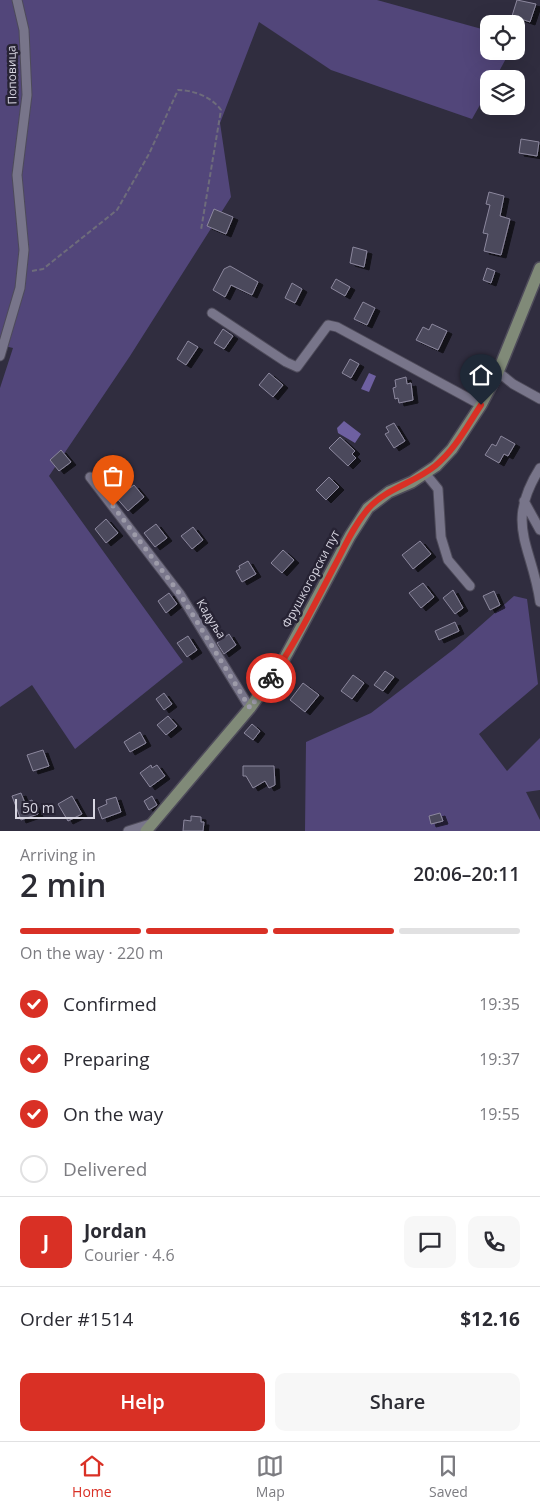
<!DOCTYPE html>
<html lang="en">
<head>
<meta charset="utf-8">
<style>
	body { margin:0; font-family:"Open Sans",sans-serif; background:#f7f7f7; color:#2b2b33; height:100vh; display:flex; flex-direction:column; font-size:19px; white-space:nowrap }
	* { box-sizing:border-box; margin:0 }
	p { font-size:16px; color:#7c7c81 }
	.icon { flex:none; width:28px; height:28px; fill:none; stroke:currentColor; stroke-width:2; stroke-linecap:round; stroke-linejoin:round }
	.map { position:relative; height:831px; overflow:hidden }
	.details { display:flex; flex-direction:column; background:#fff; flex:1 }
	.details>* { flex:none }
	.buttons { position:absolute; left:480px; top:15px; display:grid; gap:10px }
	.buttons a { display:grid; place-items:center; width:45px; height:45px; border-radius:10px; background:#fff; box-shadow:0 5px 20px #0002; font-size:25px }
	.scale { position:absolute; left:15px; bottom:12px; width:80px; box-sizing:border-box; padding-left:5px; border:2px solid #d8d6e2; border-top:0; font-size:14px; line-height:18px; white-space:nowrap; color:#d8d6e2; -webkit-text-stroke:4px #272334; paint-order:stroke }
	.pin { position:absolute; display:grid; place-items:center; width:42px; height:42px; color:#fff; margin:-51px -21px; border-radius:50% 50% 50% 0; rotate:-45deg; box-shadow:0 0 5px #0007 }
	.pin .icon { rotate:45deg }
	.courier { position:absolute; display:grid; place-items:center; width:50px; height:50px; margin:-25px; border:4px solid #d93025; border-radius:50%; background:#fff; color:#222; box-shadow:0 1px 6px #0007 }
	.headline em { font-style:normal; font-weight:600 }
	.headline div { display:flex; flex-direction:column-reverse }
	.headline { display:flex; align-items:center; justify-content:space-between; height:85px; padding:0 20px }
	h1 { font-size:32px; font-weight:600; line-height:38px }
	.bar { display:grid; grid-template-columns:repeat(4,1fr); gap:8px 5px; align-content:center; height:60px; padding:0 20px }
	.bar i { height:6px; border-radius:4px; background:#e1e1e2 }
	.bar .selected { background:#d93025 }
	.bar p { grid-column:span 4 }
	.line { display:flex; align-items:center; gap:12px; padding:0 20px; border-top:1px solid #e1e1e2 }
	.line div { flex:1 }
	.round { display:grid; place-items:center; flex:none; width:52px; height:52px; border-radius:10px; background:#f7f7f7 }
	ol { padding:0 20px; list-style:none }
	li { display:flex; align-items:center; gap:15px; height:55px }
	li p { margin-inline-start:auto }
	li .icon { padding:5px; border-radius:50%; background:#d93025; color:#fff; stroke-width:4 }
	li:last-child { color:#7c7c81 }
	li i { width:28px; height:28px; border:2px solid #e1e1e2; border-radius:50% }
	.primary-button { display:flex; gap:10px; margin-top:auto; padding:10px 20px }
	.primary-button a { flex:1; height:58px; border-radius:10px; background:#d93025; color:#fff; font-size:20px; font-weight:600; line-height:58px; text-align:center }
	.primary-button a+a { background:#f7f7f7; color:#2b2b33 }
	.menu { display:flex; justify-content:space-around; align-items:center; height:70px; border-top:1px solid #e1e1e2; background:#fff; font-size:14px; color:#7c7c81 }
	.menu a { display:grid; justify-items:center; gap:2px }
	.menu .selected { color:#d93025 }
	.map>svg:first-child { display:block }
	.green { fill:#52467a }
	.water { fill:#6e60a1 }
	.building { fill:#4b485b; stroke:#8c889e; filter:url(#shadow) }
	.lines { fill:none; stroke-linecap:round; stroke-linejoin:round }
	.street-casing { stroke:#4e4b5a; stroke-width:11 }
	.secondary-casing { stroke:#4e4b5a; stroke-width:14 }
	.path { stroke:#6e6c7b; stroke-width:2; stroke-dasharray:5 2.5; stroke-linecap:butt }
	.street { stroke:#78758a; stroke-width:9 }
	.secondary { stroke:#808a78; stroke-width:11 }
	.done { stroke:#9d9ba9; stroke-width:5; stroke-dasharray:0 9 }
	.route { stroke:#d93025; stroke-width:6 }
	.labels { text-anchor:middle; stroke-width:5; stroke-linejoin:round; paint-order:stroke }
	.street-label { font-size:12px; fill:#d8d6e2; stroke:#272334 }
</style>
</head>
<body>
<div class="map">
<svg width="540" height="831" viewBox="0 0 540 831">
	<defs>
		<filter id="shadow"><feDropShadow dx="5" dy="3" stdDeviation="0" flood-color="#0009"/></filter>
	</defs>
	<rect width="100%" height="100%" fill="#302d3f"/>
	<!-- green -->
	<path class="green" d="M0,0H377L489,31V51H510L495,79H489V89L472,119L331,70L259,22L220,123L231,197L130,356L49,476L183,662L75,749L32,685L0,707V388L13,348L0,345Z
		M514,596L527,599L538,684L479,734L507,771L540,738V790L526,792L540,820V831H305L306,742L371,713L454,649Z"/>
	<!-- water -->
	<path class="water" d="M369,373L376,376L369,392L361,389Z
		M344,421L361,434L355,443L338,433L337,428Z"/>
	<!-- building -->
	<path class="building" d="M517,0L536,4L530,22L512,16Z
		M521,139L539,142L537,156L519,153Z
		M489,192L504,196L500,216L510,219L501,255L484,251L488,234L483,233L490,205L486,204Z
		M214,209L233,217L226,234L207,226Z
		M353,247L367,251L364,267L350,263Z
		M230,266L258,282L252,295L231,285L225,297L213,290L224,269Z
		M487,268L495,271L491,283L483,280Z
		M336,279L350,287L345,296L331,288Z
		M292,283L302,289L295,303L285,298Z
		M363,302L375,308L367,325L354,319Z
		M432,324L447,331L438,350L416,340L423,327L429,330Z
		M223,329L233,336L224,349L214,343Z
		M188,341L198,347L186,365L177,359Z
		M350,359L359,364L351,378L342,373Z
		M476,360L485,365L477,378L468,374Z
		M269,373L283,385L273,397L259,385Z
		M406,377L407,384L411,383L413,400L399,403L398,398L395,399L393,388L396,387L395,380Z
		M394,423L405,441L394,448L385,434L389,432L386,427Z
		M501,436L515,444L508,456L504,454L499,463L485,455L492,444L496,446Z
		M340,437L355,451L352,454L356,458L348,466L329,448Z
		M61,450L71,462L59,471L50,460Z
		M120,476L130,488L134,485L144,497L128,511L107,487Z
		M329,477L339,487L326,500L316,490Z
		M106,519L118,533L106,543L95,529Z
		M156,524L167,538L155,547L144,533Z
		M193,527L203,540L192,549L181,536Z
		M420,541L431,554L413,569L402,555Z
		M283,550L294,560L282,573L271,563Z
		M248,561L256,574L242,582L236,571L240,569L239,566Z
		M423,583L434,597L421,608L409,593Z
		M453,590L463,608L455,614L443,598Z
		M494,591L500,605L490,610L483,596Z
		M169,593L177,604L166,613L158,601Z
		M455,622L459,631L439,640L435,631Z
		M229,634L236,645L224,654L217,643Z
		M188,636L197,650L187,657L177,643Z
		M259,659L266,668L257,676L250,667Z
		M385,671L394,677L383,691L374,685Z
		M353,675L364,683L352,699L341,691Z
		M303,683L319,695L305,712L290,700Z
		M164,693L172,704L164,710L156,699Z
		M168,716L177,726L166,735L157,725Z
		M252,724L260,731L253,740L244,733Z
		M140,732L146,743L130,752L124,742Z
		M43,750L49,766L33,771L27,755Z
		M151,765L152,768L157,765L165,776L150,787L140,773Z
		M243,766H274L275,785L269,788L265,781L253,788L246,776H243Z
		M21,793L25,803L32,800L38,814L21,820L12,796Z
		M72,796L82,814L68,821L58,804Z
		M152,796L157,805L149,810L144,801Z
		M116,797L121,812L102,819L98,808L107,804L106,800Z
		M440,813L443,821L431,824L429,816Z
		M191,816L201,817V822H204L203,831H183L184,820L191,821Z"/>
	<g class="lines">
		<!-- street casing -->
		<g class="street-casing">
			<path id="street" d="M212,313L286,362L297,367L328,325L337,327L481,405
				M0,356L20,288L24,250L17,175L27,95L24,30L17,0
				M498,372L513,384L540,399
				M540,468C504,525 532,545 540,602
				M425,473L438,489L441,537L448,560L470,586
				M90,477L180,594L250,708
				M524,501L540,530
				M128,831L150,824"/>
		</g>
		<!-- secondary casing -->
		<g class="secondary-casing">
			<path id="secondary" d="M146,831L250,708L282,663L350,536L368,508L389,492L412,482L436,466L452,449L481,405L498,372L540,268"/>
		</g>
		<!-- path -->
		<path class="path" d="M32,271L43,269L117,210L149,154L178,90C193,90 212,97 221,110L201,230"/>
		<!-- street -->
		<use href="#street" class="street"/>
		<!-- secondary -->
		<use href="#secondary" class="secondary"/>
	</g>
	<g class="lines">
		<!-- done -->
		<path class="done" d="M113,506L180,594L250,708L271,678"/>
		<!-- route -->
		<path class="route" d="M271,678C296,643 315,603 335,565C345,546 354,525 368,509C385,489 414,483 435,466C455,450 467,426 481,405"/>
	</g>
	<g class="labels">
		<!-- street labels -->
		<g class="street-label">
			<text transform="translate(12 75) rotate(-91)" y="4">Поповица</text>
			<text transform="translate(311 579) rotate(-62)" y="4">Фрушкогорски пут</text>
			<text transform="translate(211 619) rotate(58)" y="4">Кадуља</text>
		</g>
	</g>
</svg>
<div class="buttons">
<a><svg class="icon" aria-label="locate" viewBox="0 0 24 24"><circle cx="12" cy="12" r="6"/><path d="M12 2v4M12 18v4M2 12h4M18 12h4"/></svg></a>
<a><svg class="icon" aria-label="layers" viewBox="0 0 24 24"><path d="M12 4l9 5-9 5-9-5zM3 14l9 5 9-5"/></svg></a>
</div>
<div class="scale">50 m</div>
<div class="pin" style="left:113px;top:506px;background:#ea580c"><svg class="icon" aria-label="bag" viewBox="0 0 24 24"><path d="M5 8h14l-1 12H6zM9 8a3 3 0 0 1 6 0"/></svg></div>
<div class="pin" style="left:481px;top:405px;background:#1f2937"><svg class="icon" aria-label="home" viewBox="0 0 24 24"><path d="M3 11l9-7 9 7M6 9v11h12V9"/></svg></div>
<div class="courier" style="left:271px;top:678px"><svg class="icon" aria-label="bike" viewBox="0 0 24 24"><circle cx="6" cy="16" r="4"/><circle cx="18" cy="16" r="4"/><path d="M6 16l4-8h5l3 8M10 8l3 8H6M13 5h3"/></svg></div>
</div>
<section class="details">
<div class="headline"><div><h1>2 min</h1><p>Arriving in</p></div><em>20:06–20:11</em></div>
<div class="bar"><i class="selected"></i><i class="selected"></i><i class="selected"></i><i></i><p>On the way · 220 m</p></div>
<ol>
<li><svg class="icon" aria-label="check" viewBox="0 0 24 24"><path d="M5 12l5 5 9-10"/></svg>Confirmed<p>19:35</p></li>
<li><svg class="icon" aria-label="check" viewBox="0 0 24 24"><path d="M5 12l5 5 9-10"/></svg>Preparing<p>19:37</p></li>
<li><svg class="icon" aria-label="check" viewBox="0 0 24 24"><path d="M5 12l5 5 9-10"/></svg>On the way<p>19:55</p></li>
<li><i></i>Delivered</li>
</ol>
<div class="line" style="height:90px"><b class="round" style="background:#d93025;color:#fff">J</b><div><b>Jordan</b><p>Courier · 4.6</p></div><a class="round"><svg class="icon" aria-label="chat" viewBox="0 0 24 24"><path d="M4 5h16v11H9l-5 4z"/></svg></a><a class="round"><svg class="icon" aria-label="phone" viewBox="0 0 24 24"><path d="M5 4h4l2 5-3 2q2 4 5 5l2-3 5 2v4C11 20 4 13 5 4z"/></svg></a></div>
<div class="line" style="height:65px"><div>Order #1514</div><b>$12.16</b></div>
<div class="primary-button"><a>Help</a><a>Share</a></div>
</section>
<nav class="menu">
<a class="selected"><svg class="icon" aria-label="home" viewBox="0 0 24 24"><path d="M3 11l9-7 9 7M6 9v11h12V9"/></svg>Home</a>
<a><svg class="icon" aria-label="map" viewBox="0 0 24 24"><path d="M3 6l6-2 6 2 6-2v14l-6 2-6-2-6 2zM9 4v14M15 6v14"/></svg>Map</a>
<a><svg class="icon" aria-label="saved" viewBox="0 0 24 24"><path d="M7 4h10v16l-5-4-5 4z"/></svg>Saved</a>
</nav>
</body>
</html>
